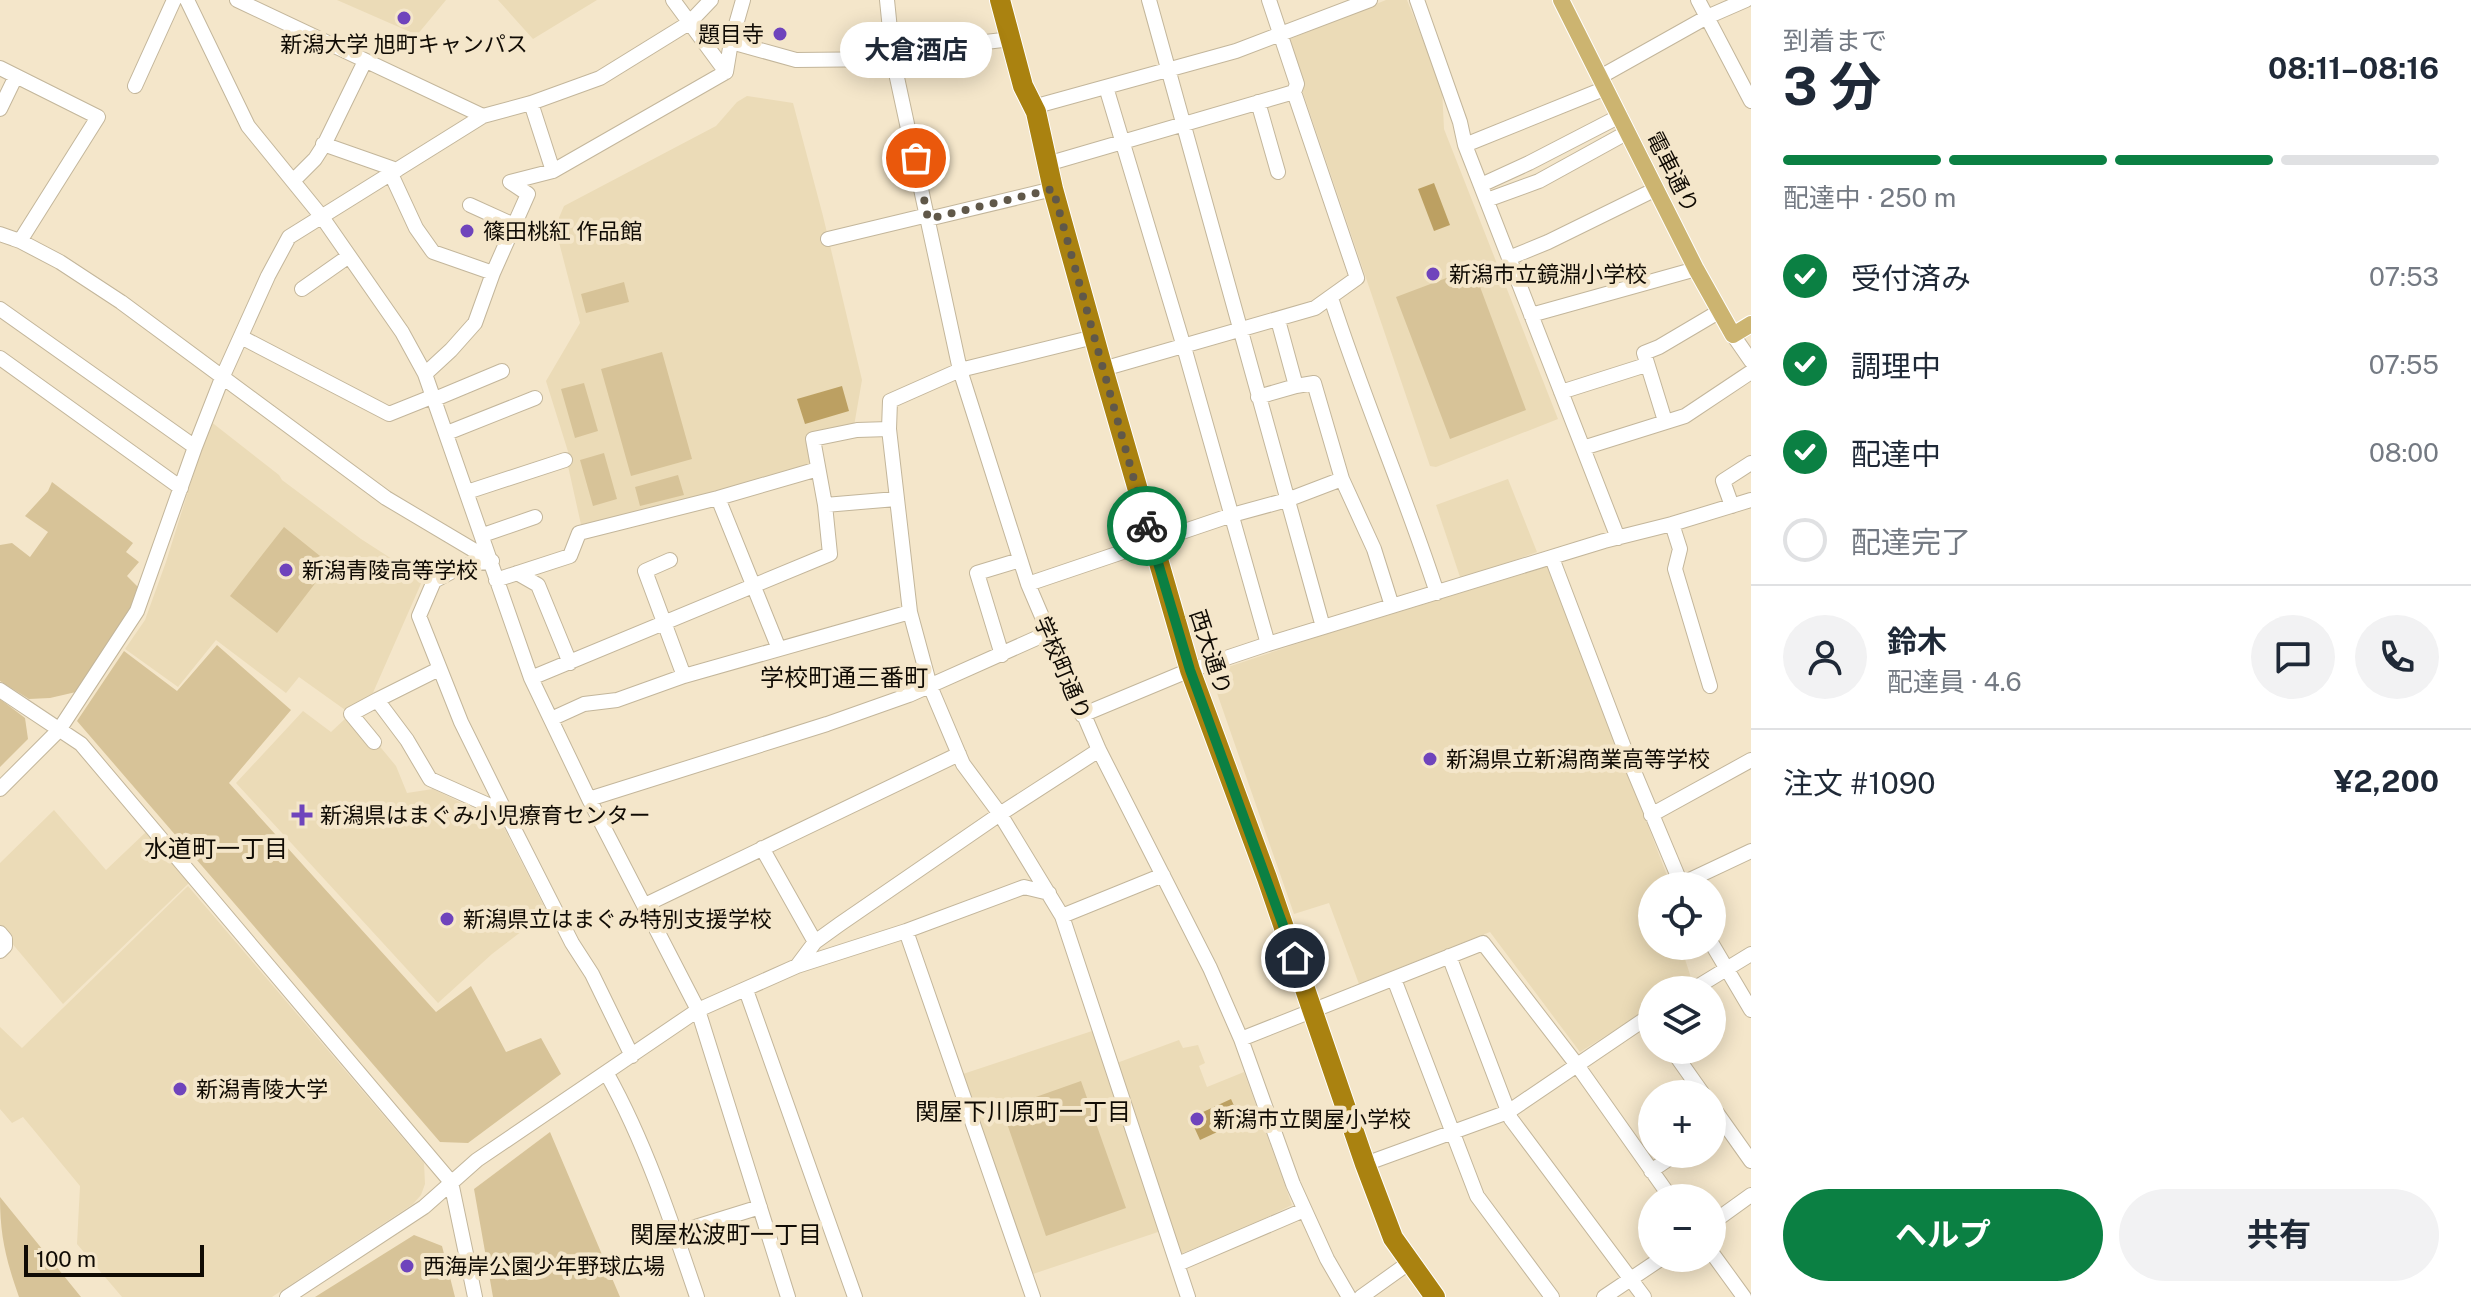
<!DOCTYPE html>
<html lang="ja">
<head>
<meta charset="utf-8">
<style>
	body { margin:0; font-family:"Public Sans","Noto Sans JP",sans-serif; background:#f2f2f3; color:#1f2937; height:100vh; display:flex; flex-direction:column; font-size:30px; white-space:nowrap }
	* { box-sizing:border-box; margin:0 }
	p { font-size:26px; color:#747a83 }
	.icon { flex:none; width:44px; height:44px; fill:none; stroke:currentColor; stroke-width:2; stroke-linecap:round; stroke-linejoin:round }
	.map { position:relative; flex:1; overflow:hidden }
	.drawer { display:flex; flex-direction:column; background:#fff; width:720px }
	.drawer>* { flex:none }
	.fabs { position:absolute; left:1638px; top:872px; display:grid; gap:16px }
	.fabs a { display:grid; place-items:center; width:88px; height:88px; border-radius:50%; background:#fff; box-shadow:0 4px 20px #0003; font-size:40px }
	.scale { position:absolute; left:24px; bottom:20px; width:180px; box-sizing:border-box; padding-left:8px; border:4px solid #100b04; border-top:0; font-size:22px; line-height:28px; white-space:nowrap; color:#100b04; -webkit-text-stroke:6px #f4e6ca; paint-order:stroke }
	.pin { position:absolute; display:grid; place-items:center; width:68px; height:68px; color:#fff; margin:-34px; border:4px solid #fff; border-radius:50%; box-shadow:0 2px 8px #0007 }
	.courier { position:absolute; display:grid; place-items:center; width:80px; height:80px; margin:-40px; border:6px solid #0b8043; border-radius:50%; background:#fff; color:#222; box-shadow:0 2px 10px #0007 }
	.bubble { position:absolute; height:56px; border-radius:28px; background:#fff; box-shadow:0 4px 20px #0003; font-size:26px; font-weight:700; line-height:56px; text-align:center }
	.summary em { font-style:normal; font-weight:700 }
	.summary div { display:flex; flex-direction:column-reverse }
	.summary { display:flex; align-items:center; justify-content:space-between; height:136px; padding:0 32px }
	h1 { font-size:52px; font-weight:700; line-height:60px }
	.bar { display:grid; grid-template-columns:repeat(4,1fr); gap:12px 8px; align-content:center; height:96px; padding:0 32px }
	.bar i { height:10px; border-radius:6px; background:#e0e1e3 }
	.bar .on { background:#0b8043 }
	.bar p { grid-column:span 4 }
	.line { display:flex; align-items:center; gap:20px; padding:0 32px; border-top:2px solid #e0e1e3 }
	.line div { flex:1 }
	.round { display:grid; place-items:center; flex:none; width:84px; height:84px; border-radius:42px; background:#f2f2f3 }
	ol { padding:0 32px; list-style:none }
	li { display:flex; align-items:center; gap:24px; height:88px }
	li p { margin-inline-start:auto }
	li .icon { padding:8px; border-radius:50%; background:#0b8043; color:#fff; stroke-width:4 }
	li:last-child { color:#747a83 }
	li i { width:44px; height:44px; border:4px solid #e0e1e3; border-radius:50% }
	.primary-button { display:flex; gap:16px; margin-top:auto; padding:16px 32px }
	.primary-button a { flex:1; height:92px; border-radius:48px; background:#0b8043; color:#fff; font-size:32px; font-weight:700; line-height:92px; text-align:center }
	.primary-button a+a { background:#f2f2f3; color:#1f2937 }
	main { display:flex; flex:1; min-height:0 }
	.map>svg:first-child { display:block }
	.built { fill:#ebdbb7 }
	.green { fill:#d7c398 }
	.water { fill:#bca062 }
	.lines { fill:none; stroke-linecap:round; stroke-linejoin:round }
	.minor-casing { stroke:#c3b69b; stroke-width:16 }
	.major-casing { stroke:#fff; stroke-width:18 }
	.highway-casing { stroke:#fff; stroke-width:22 }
	.minor { stroke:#fff; stroke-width:14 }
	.major { stroke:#ccb470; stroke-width:16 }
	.highway { stroke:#aa8210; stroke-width:20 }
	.done { stroke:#605849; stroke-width:8; stroke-dasharray:0 14.4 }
	.route { stroke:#0b8043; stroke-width:10 }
	.poi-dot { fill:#6f44bc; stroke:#f4e6ca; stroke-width:3 }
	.labels { text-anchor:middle; stroke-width:8; stroke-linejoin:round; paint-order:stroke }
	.poi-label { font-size:22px; fill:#100b04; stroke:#f4e6ca; text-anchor:start }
	.street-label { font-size:22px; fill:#100b04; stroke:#f4e6ca }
	.neighbourhood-label { font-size:24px; fill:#100b04; stroke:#f4e6ca }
</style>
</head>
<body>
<main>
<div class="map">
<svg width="1751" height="1297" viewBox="0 0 1751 1297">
	<rect width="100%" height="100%" fill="#f4e6ca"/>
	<!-- built -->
	<path class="built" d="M337,0H446L417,35Z
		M498,0H597L533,39Z
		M1386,0H1407L1442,88L1444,129L1558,419L1436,467L1430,466L1287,46L1290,39Z
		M747,96L793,103L823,216L862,380L854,426L805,438L813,468L582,529L568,466L570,458L546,381L580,323L555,227L564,206L716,126L737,102Z
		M210,421L279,475L282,480L361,539L423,579L372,695L348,712L299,677L286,693L216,640L178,687L125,649L145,620L166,562Z
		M1508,479L1537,552L1461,580L1436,505Z
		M1549,566L1671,886H1652V946H1697L1699,952L1685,959L1692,981L1678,990H1652V1007L1580,1052L1490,932L1359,984L1329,903L1294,914L1210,673L1317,637Z
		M303,711L331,732L348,716L377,743L396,766L407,793L433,789L501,822L547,912L492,954L438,1003L236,783Z
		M54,810L106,870L146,832L189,883L63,1004L0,929V863Z
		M188,886L424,1163L425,1184L421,1195L413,1204L272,1297H122L77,1244L80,1186L23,1117L12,1123L0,1109V1027L22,1048Z
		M1095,1030L1164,1230L1030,1275L963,1074Z
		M1179,1040L1183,1048L1198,1045L1205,1063L1199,1066L1207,1087L1244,1072L1292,1205L1243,1229L1180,1254L1114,1064Z"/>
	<!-- green -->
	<path class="green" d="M1473,268L1526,410L1450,439L1396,297Z
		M624,282L629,302L586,313L581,294Z
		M662,352L692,459L631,476L601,369Z
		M584,383L598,431L575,438L561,389Z
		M604,453L617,499L593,506L580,460Z
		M678,475L684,495L640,506L635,487Z
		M52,482L133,543L126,552L139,562L127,576L138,587L132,606L76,692L50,698L29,699L0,681V545L12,543L30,557L48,532L25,516L48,491Z
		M284,527L330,564L277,633L230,596Z
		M217,645L291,710L229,783L436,1012L471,986L506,1052L541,1038L561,1074L468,1143L440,1142L77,721L124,651L177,691Z
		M0,699L25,718L28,739L0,767Z
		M1081,1081L1126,1208L1046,1236L1002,1109Z
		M550,1132L620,1297H493L474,1189Z
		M0,1197L81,1297H19C6,1260 0,1236 0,1197Z
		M414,1235L442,1246L455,1297H315Z"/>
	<!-- water -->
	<path class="water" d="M1434,183L1450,225L1434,231L1418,189Z
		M842,386L849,411L805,424L797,399Z
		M1231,1099L1241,1121L1200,1140L1190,1118Z"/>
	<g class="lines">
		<!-- minor casing -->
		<g class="minor-casing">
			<path id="minor" d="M187,0L248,126L322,217L402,332L425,374L531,678L589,799L698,1010L788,1297
				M673,0L726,72
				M887,0L893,59L960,370L1028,584L1099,750L1210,968L1241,1039L1293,1184L1327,1259L1349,1297
				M1149,0L1323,627
				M1417,0L1460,122L1465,145L1606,88
				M1698,0L1751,101
				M731,42L796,60L893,59
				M893,53L1011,39
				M0,68L16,76L0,109
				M726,72L731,42L743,0
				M1600,77L1707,17L1746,0
				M135,86L174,0
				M1106,87L1184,347L1268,644
				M1258,102L1278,172
				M531,103L553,171
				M1033,107L1236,51L1370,0
				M483,116L531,103L600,78L689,23L711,0
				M323,144L397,170
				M1465,145L1618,538
				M1047,164L1294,92
				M391,174L416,228L433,252L493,273
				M293,181L315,159L324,145L365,61
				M1481,185L1529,163L1620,116
				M1487,200L1539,181L1628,132
				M470,205L514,225
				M928,219L1053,189
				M0,234L20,241L60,262L121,302L386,498L492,561
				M14,239L20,241L98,117L16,76
				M828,239L928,215
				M1509,258L1548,242L1656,189
				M302,289L349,256
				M1331,298C1363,398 1405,494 1437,593
				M0,309L195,447
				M1531,315L1696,269
				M1278,320L1296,386L1314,383L1342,479L1374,549L1392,606
				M1733,335L1751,361
				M241,337L389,414L434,396
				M1094,337L960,370L890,401L889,429L910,612L930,686L963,764L1000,814L1062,916L1188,1297
				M0,358L181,488
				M1103,369L1315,308L1357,278L1294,92L1297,84L1269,0
				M425,374L451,350L475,323L493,273L528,194L510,182L553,171L726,72
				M1561,392L1646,365
				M1258,397L1296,386
				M435,399L502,371
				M1665,421L1644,353L1659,347L1720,311
				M447,433L535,398
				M1583,448L1685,416L1751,372
				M467,492L565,460
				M718,498L779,649
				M825,505L813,439L857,430L889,429
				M1732,506L1723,481L1751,463
				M1672,524L1680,549L1675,569L1710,686
				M483,535L535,517
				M1552,558L1625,750L1682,886
				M670,560L645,571L684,676
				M492,561L464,565L434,581L419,616L461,722L506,813L572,943L592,974L632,1056
				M517,573L538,585L570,663
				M496,580L570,556L579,533L718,498L818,469
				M1028,584L1232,515L1287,500L1342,479
				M1002,655L977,573L1020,560
				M439,669L377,700L407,740L430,779L506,813
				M531,678L830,554L825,505L896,499
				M0,690L81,744L451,1182L475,1297
				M1082,715L1190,670L1268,644L1604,541L1672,524L1751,500
				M551,719L584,704L617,700L684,676L910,612
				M374,742L351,714L377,700
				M0,789L59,730L137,611L195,447L222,378L268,276L289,237L483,116L237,0
				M589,799L827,724L909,695L1048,633
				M1651,815L1751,760
				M762,848L815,942
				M1681,884L1751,851
				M645,905L959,754
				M1062,916L1163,875
				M906,931L1033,1297
				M0,933L5,939V946L0,951
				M1712,944L1751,1010
				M1449,956L1511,1119L1644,1297
				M797,966L815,942L840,924L1000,814L1099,750
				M1394,979L1477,1196L1552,1297
				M746,990L855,1297
				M1692,990L1751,954
				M1241,1039L1483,943L1577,1065L1671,1198
				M1672,1050L1703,1094
				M607,1074C645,1142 672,1223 697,1297
				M1712,1106L1751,1161
				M1365,1164L1508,1112L1648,1017L1652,1022
				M1651,1171L1676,1154
				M1712,1223L1751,1195
				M676,1233L760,1207
				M1712,1253L1744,1297
				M1178,1264L1304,1210
				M287,1297L424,1207L477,1160L698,1010L797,966L906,931L1024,887L1049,893
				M1361,1297L1410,1262
				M1604,1297L1662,1258"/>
		</g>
		<!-- major casing -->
		<g class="major-casing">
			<path id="major" d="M1561,0L1696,269L1733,335L1751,324"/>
		</g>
		<!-- highway casing -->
		<g class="highway-casing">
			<path id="highway" d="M1000,0L1023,86L1036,112L1053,189L1103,369L1190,670L1267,878L1365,1164L1393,1238L1435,1297"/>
		</g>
		<!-- minor -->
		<use href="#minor" class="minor"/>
		<!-- major -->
		<use href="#major" class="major"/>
		<!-- highway -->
		<use href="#highway" class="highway"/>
	</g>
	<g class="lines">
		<!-- done -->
		<path class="done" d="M916,158L928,219L1053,189L1147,526"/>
		<!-- route -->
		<path class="route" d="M1147,526L1190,670L1295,958"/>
	</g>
	<!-- markers -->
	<g class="poi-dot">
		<circle cx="404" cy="18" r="8"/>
		<circle cx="780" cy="34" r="8"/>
		<circle cx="467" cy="231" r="8"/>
		<circle cx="1433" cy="274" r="8"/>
		<circle cx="286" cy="570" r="8"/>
		<circle cx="1430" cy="759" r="8"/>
		<path d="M298 803h8v8h8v8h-8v8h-8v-8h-8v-8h8z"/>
		<circle cx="447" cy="919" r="8"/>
		<circle cx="180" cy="1089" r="8"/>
		<circle cx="1197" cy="1119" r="8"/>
		<circle cx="407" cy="1266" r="8"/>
	</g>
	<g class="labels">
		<!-- poi labels -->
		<g class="poi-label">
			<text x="764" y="42" text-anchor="end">題目寺</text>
			<text x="404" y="52" text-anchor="middle">新潟大学 旭町キャンパス</text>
			<text x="483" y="239">篠田桃紅 作品館</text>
			<text x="1449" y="282">新潟市立鏡淵小学校</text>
			<text x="302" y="578">新潟青陵高等学校</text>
			<text x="1446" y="767">新潟県立新潟商業高等学校</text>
			<text x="320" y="823">新潟県はまぐみ小児療育センター</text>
			<text x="463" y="927">新潟県立はまぐみ特別支援学校</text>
			<text x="196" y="1097">新潟青陵大学</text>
			<text x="1213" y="1127">新潟市立関屋小学校</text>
			<text x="423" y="1274">西海岸公園少年野球広場</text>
		</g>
		<!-- street labels -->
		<g class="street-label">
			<text transform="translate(1673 172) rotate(63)" y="8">電車通り</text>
			<text transform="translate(1211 652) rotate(72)" y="8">西大通り</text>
			<text transform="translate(1063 668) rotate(67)" y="8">学校町通り</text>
		</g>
		<!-- neighbourhood labels -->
		<g class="neighbourhood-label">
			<text x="844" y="686">学校町通三番町</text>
			<text x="216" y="857">水道町一丁目</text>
			<text x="1023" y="1120">関屋下川原町一丁目</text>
			<text x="726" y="1243">関屋松波町一丁目</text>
		</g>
	</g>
</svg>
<div class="fabs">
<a><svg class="icon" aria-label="locate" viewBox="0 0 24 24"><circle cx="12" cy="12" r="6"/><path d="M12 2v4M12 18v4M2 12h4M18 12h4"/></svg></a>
<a><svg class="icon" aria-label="layers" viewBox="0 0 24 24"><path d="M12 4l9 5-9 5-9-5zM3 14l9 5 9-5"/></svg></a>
<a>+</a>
<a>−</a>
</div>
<div class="scale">100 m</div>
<div class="pin" style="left:916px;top:158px;background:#ea580c"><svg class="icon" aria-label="bag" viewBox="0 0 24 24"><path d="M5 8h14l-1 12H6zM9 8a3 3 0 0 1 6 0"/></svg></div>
<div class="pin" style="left:1295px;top:958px;background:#1f2937"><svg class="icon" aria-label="home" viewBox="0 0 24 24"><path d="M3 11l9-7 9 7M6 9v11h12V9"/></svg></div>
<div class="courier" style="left:1147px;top:526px"><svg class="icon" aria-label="bike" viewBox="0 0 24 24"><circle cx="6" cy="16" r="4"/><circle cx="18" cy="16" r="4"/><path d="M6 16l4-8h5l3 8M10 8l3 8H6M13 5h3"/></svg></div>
<div class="bubble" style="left:840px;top:22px;width:152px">大倉酒店</div>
</div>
<section class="drawer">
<div class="summary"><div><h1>3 分</h1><p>到着まで</p></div><em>08:11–08:16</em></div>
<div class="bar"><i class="on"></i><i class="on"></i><i class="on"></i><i></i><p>配達中 · 250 m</p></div>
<ol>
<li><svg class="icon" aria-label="check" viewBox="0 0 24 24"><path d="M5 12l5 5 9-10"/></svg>受付済み<p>07:53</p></li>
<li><svg class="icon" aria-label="check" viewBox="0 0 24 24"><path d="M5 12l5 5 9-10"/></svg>調理中<p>07:55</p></li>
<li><svg class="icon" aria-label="check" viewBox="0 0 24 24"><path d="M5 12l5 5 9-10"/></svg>配達中<p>08:00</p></li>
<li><i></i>配達完了</li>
</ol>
<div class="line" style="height:144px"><a class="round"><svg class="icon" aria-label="person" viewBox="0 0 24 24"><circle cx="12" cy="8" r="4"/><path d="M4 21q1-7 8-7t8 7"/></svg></a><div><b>鈴木</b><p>配達員 · 4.6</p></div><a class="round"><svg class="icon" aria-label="chat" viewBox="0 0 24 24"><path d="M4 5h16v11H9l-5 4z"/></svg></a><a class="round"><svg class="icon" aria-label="phone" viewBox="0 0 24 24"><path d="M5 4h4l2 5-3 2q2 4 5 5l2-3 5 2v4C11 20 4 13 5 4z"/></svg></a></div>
<div class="line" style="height:104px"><div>注文 #1090</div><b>¥2,200</b></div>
<div class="primary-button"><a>ヘルプ</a><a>共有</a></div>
</section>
</main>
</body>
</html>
